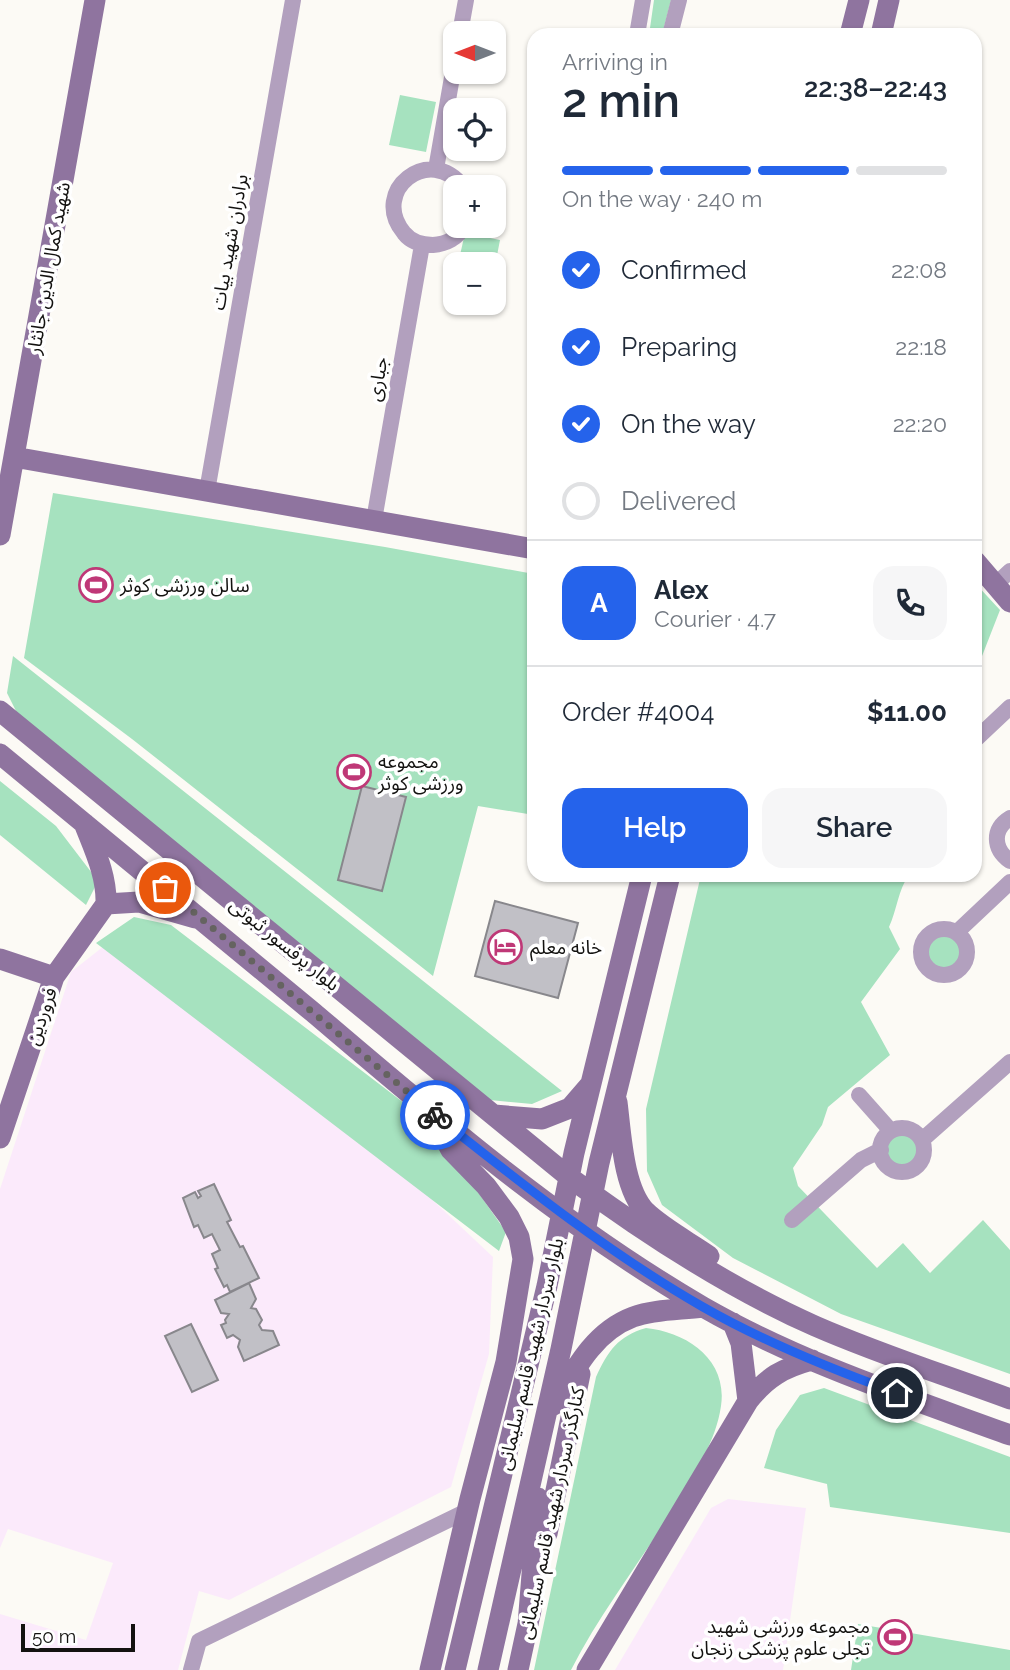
<!DOCTYPE html>
<html lang="en">
<head>
<meta charset="utf-8">
<style>
	body { margin:0; font-family:Raleway,"Noto Sans Arabic",sans-serif; background:#f6f6f7; color:#1f2937; height:100vh; display:flex; flex-direction:column; font-size:26px; white-space:nowrap }
	* { box-sizing:border-box; margin:0 }
	p { font-size:23px; color:#747a83 }
	.icon { flex:none; width:38px; height:38px; fill:none; stroke:currentColor; stroke-width:2; stroke-linecap:round; stroke-linejoin:round }
	.map { position:relative; flex:1; overflow:hidden }
	.panel { position:absolute; left:527px; top:28px; width:455px; height:854px; display:flex; flex-direction:column; background:#fff; border-radius:21px; box-shadow:0 2px 5px #0004 }
	.panel>* { flex:none }
	.needle { width:46px; rotate:270deg }
	.tools { position:absolute; left:443px; top:21px; display:grid; gap:14px }
	.tools a { display:grid; place-items:center; width:63px; height:63px; border-radius:14px; background:#fff; box-shadow:0 2px 5px #0004; font-size:35px }
	.scale { position:absolute; left:21px; bottom:18px; width:114px; box-sizing:border-box; padding-left:7px; border:4px solid #131210; border-top:0; font-size:19px; line-height:24px; white-space:nowrap; color:#131210; -webkit-text-stroke:5px #fff; paint-order:stroke }
	.pin { position:absolute; display:grid; place-items:center; width:60px; height:60px; color:#fff; margin:-30px; border:4px solid #fff; border-radius:50%; box-shadow:0 2px 7px #0007 }
	.courier { position:absolute; display:grid; place-items:center; width:70px; height:70px; margin:-35px; border:5px solid #2563eb; border-radius:50%; background:#fff; color:#222; box-shadow:0 2px 9px #0007 }
	.headline em { font-style:normal; font-weight:600 }
	.headline div { display:flex; flex-direction:column-reverse }
	.headline { display:flex; align-items:center; justify-content:space-between; height:119px; padding:0 35px }
	h1 { font-size:46px; font-weight:600; line-height:52px }
	.bar { display:grid; grid-template-columns:repeat(4,1fr); gap:10px 7px; align-content:center; height:84px; padding:0 35px }
	.bar i { height:9px; border-radius:5px; background:#e0e1e3 }
	.bar .on { background:#2563eb }
	.bar p { grid-column:span 4 }
	.line { display:flex; align-items:center; gap:18px; padding:0 35px; border-top:2px solid #e0e1e3 }
	.line div { flex:1 }
	.round { display:grid; place-items:center; flex:none; width:74px; height:74px; border-radius:21px; background:#f6f6f7 }
	ol { padding:0 35px; list-style:none }
	li { display:flex; align-items:center; gap:21px; height:77px }
	li p { margin-inline-start:auto }
	li .icon { padding:7px; border-radius:50%; background:#2563eb; color:#fff; stroke-width:4 }
	li:last-child { color:#747a83 }
	li i { width:38px; height:38px; border:4px solid #e0e1e3; border-radius:50% }
	.button { display:flex; gap:14px; margin-top:auto; padding:14px 35px }
	.button a { flex:1; height:80px; border-radius:21px; background:#2563eb; color:#fff; font-size:28px; font-weight:600; line-height:80px; text-align:center }
	.button a+a { background:#f6f6f7; color:#1f2937 }
	.map>svg:first-child { display:block }
	.commercial { fill:#fbeafb }
	.green { fill:#a6e2bf }
	.building { fill:#c1c0c6; stroke:#88878c; stroke-width:2 }
	.lines { fill:none; stroke-linecap:round; stroke-linejoin:round }
	.street { stroke:#b2a0be; stroke-width:16 }
	.secondary { stroke:#8f749f; stroke-width:21 }
	.done { stroke:#656360; stroke-width:7; stroke-dasharray:0 12.6 }
	.route { stroke:#2563eb; stroke-width:9 }
	.labels { text-anchor:middle; stroke-width:7; stroke-linejoin:round; paint-order:stroke }
	.street-label { font-size:19px; fill:#131210; stroke:#fff }
	.poi-label { font-size:19px; fill:#131210; stroke:#fff; text-anchor:start }
</style>
</head>
<body>
<div class="map">
<svg width="1010" height="1670" viewBox="0 0 1010 1670">
	<rect width="100%" height="100%" fill="#fcfaf5"/>
	<!-- commercial -->
	<path class="commercial" d="M104,946L390,1160L493,1257L489,1354L451,1487L229,1600L199,1591L178,1670H0V1614L86,1640L113,1563L8,1529L0,1548V1189L71,972Z
		M728,1499L806,1508L783,1670H615L711,1508Z"/>
	<!-- green -->
	<path class="green" d="M654,0H671L662,35H649Z
		M400,95L436,102L426,152L389,145Z
		M465,233L500,240L494,271V264H458Z
		M53,493L385,547L534,574V815L478,806L433,976L132,739L24,658Z
		M975,583L1000,610L975,674Z
		M13,656L562,1091L532,1104L490,1100L19,717L7,693Z
		M0,781L56,826L98,881L86,905L0,835Z
		M701,875H909C898,890 897,910 889,927L900,949L861,1002L890,1055L828,1107L822,1125L793,1168L798,1186L877,1268L903,1243L930,1273L983,1220L1010,1250V1374L841,1314L733,1258L662,1205L647,1171L646,1109Z
		M134,917L171,925L408,1106L461,1168L506,1232L499,1251L96,943Z
		M926 951a18 18 0 1 1 36 0a18 18 0 1 1-36 0Z
		M885 1151a17 17 0 1 1 34 0a17 17 0 1 1-34 0Z
		M646,1328C686,1332 728,1359 721,1406C716,1441 695,1473 677,1502C643,1559 601,1611 571,1670H534L596,1377C608,1351 618,1336 646,1328Z
		M824,1388L1010,1457V1533L830,1507L827,1484L764,1468L776,1430L800,1395Z
		M858,1624L1010,1650V1670H851Z"/>
	<!-- building -->
	<path class="building" d="M362,786L406,797L382,891L338,880Z
		M495,901L578,923L558,998L475,976Z
		M214,1184L231,1220L227,1222L240,1247L243,1246L259,1278L230,1292L227,1285L224,1287L215,1269L218,1268L212,1254L220,1250L212,1234L204,1238L198,1225L194,1227L183,1198L195,1192L198,1198L201,1196L198,1191Z
		M249,1283L256,1299L251,1308L256,1309L262,1320L259,1325L262,1330L273,1331L279,1345L244,1361L238,1347L240,1340L233,1335L227,1338L221,1325L226,1323L225,1320L229,1314L221,1313L215,1300Z
		M191,1324L218,1380L192,1392L165,1336Z"/>
	<g class="lines">
		<!-- street -->
		<path class="street" d="M460,33L466,0
			M637,35L643,0
			M670,35L679,0
			M436,169L455,60
			M463,187C430,143 369,191 404,233C411,242 421,245 433,245C446,244 458,238 464,226
			M207,491L293,0
			M374,520L422,245
			M995,585L1010,571
			M975,740L1010,707
			M1010,818C992,829 993,849 1010,861
			M921 952a23 23 0 1 1 46 0a23 23 0 1 1-46 0Z
			M957,932L1010,882
			M859,1095L891,1131
			M880 1150a22 22 0 1 1 44 0a22 22 0 1 1-44 0Z
			M922,1140L1010,1062
			M792,1220L861,1160L881,1150
			M191,1670L199,1641L467,1511"/>
		<!-- secondary -->
		<path class="secondary" d="M850,35L859,0
			M881,35L889,0
			M14,457L534,549
			M0,535L95,0
			M975,561L1010,602
			M0,711L569,1177C646,1234 727,1287 815,1326C879,1354 945,1375 1010,1399
			M0,754C105,840 210,926 314,1013C437,1118 562,1225 703,1307C799,1362 906,1397 1010,1435
			M84,823C94,849 107,875 106,904
			M106,904L139,902L195,918
			M0,959L54,977
			M617,1102C621,1133 623,1189 646,1212C664,1229 689,1242 709,1256
			M494,1115L542,1119L570,1108L589,1086
			M0,1138L54,977L106,904
			M733,1323L741,1343L748,1401
			M554,1405C574,1371 593,1332 633,1317C655,1309 680,1310 703,1307
			M547,1534L580,1374
			M528,1625L538,1498
			M430,1670L470,1499L506,1362L523,1259L519,1237L509,1217L486,1186L451,1150L435,1120
			M455,1670L547,1286L574,1153L642,875
			M488,1670L561,1349L599,1163L670,875
			M518,1670L531,1610
			M587,1670L748,1401C767,1377 783,1368 812,1360"/>
	</g>
	<g class="lines">
		<!-- done -->
		<path class="done" d="M165,888L435,1115"/>
		<!-- route -->
		<path class="route" d="M435,1115C521,1183 607,1252 703,1307C764,1342 831,1369 897,1393"/>
	</g>
	<!-- icons -->
	<defs>
		<g id="stadium-ring" transform="scale(1.75)"><circle r="9.5" fill="#fff" stroke="#bf3877" stroke-width="1.5"/><path d="M0-5a6.5 5 0 1 0 0 10a6.5 5 0 1 0 0-10ZM-3.5-1.8h7v3.6h-7Z" fill="#bf3877"/></g>
		<g id="hotel-ring" transform="scale(1.75)"><circle r="9.5" fill="#fff" stroke="#bf3877" stroke-width="1.5"/><path d="M-6-4.5h1.5V1H6V5H4.5V3h-9V5H-6ZM-4 0a1.8 1.8 0 1 1 3.6 0ZM.5 0V-2.5h3Q6-2.5 6 0Z" fill="#bf3877"/></g>
	</defs>
	<g fill-rule="evenodd">
		<use href="#stadium-ring" x="96" y="585"/>
		<use href="#stadium-ring" x="354" y="772"/>
		<use href="#hotel-ring" x="505" y="947"/>
		<use href="#stadium-ring" x="895" y="1637"/>
	</g>
	<g class="labels">
		<!-- street labels -->
		<g class="street-label">
			<text transform="translate(229 242) rotate(-80)" y="7">برادران شهید بیات</text>
			<text transform="translate(48 268) rotate(-80)" y="7">شهید کمال الدین جانثار</text>
			<text transform="translate(377 379) rotate(-80)" y="7">جباری</text>
			<text transform="translate(285 944) rotate(39)" y="7">بلوار پرفسور ثبوتی</text>
			<text transform="translate(41 1016) rotate(-71)" y="7">فروردین</text>
			<text transform="translate(530 1354) rotate(-77)" y="7">بلوار سردار شهید قاسم سلیمانی</text>
			<text transform="translate(551 1513) rotate(-78)" y="7">کنارگذر سردار شهید قاسم سلیمانی</text>
		</g>
		<!-- poi labels -->
		<g class="poi-label">
			<text x="120" y="592">سالن ورزشی کوثر</text>
			<text x="378" y="768">مجموعه<tspan x="378" dy="22">ورزشی کوثر</tspan></text>
			<text x="530" y="954">خانه معلم</text>
			<text x="870" y="1633" text-anchor="end">مجموعه ورزشی شهید<tspan x="870" dy="22">تجلی علوم پزشکی زنجان</tspan></text>
		</g>
	</g>
</svg>
<div class="tools">
<a><svg class="needle" viewBox="-14 -14 28 28"><path d="M0-13l5 13h-10z" fill="#e53935"/><path d="M0 13l5-13h-10z" fill="#747a83"/></svg></a>
<a><svg class="icon" aria-label="locate" viewBox="0 0 24 24"><circle cx="12" cy="12" r="6"/><path d="M12 2v4M12 18v4M2 12h4M18 12h4"/></svg></a>
<a>+</a>
<a>−</a>
</div>
<div class="scale">50 m</div>
<div class="pin" style="left:165px;top:888px;background:#ea580c"><svg class="icon" aria-label="bag" viewBox="0 0 24 24"><path d="M5 8h14l-1 12H6zM9 8a3 3 0 0 1 6 0"/></svg></div>
<div class="pin" style="left:897px;top:1393px;background:#1f2937"><svg class="icon" aria-label="home" viewBox="0 0 24 24"><path d="M3 11l9-7 9 7M6 9v11h12V9"/></svg></div>
<div class="courier" style="left:435px;top:1115px"><svg class="icon" aria-label="bike" viewBox="0 0 24 24"><circle cx="6" cy="16" r="4"/><circle cx="18" cy="16" r="4"/><path d="M6 16l4-8h5l3 8M10 8l3 8H6M13 5h3"/></svg></div>
<section class="panel">
<div class="headline"><div><h1>2 min</h1><p>Arriving in</p></div><em>22:38–22:43</em></div>
<div class="bar"><i class="on"></i><i class="on"></i><i class="on"></i><i></i><p>On the way · 240 m</p></div>
<ol>
<li><svg class="icon" aria-label="check" viewBox="0 0 24 24"><path d="M5 12l5 5 9-10"/></svg>Confirmed<p>22:08</p></li>
<li><svg class="icon" aria-label="check" viewBox="0 0 24 24"><path d="M5 12l5 5 9-10"/></svg>Preparing<p>22:18</p></li>
<li><svg class="icon" aria-label="check" viewBox="0 0 24 24"><path d="M5 12l5 5 9-10"/></svg>On the way<p>22:20</p></li>
<li><i></i>Delivered</li>
</ol>
<div class="line" style="height:126px"><b class="round" style="background:#2563eb;color:#fff">A</b><div><b>Alex</b><p>Courier · 4.7</p></div><a class="round"><svg class="icon" aria-label="phone" viewBox="0 0 24 24"><path d="M5 4h4l2 5-3 2q2 4 5 5l2-3 5 2v4C11 20 4 13 5 4z"/></svg></a></div>
<div class="line" style="height:91px"><div>Order #4004</div><b>$11.00</b></div>
<div class="button"><a>Help</a><a>Share</a></div>
</section>
</div>
</body>
</html>
